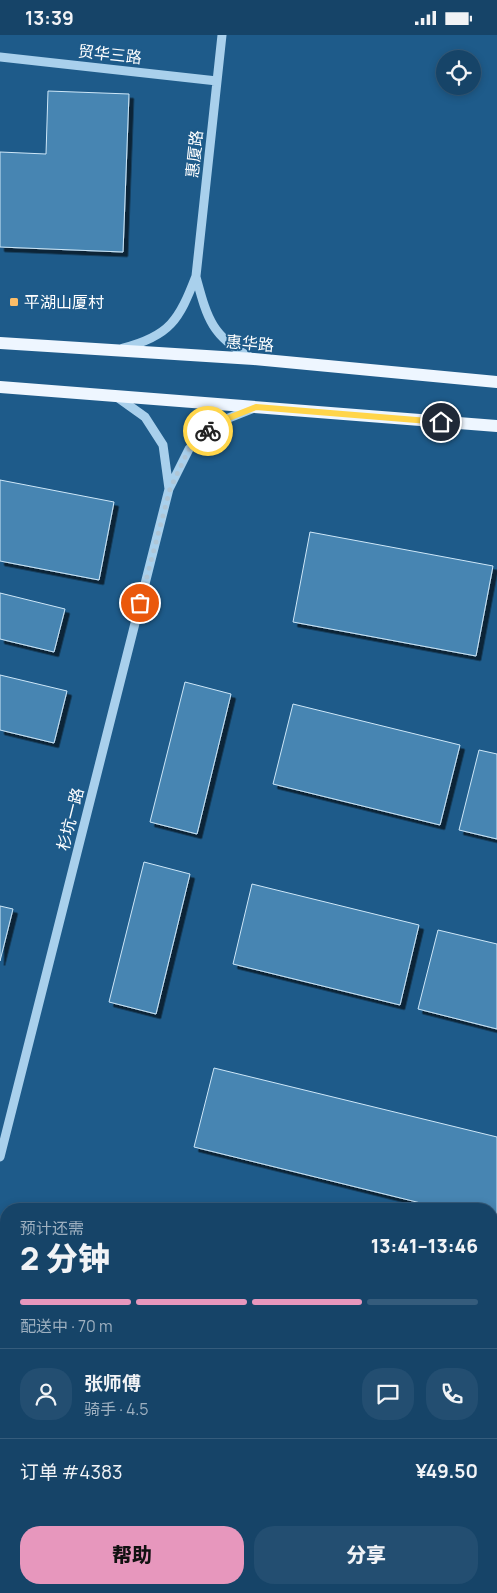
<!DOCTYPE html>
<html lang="zh">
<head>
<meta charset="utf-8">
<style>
	body { margin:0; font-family:Manrope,"Noto Sans SC",sans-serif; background:#234e71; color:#f1f3f6; height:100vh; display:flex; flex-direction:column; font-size:19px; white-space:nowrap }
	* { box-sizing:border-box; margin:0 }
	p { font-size:16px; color:#9eb0c0 }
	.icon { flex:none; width:28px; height:28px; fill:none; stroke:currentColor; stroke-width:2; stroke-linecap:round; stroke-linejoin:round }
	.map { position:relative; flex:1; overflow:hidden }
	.details { position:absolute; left:0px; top:1168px; width:498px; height:391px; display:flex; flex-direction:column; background:#164468; border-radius:20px 20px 0 0; box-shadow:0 2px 8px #0003,0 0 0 1px #355c7c }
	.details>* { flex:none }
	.tools { position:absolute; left:436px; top:15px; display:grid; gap:10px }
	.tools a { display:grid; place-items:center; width:45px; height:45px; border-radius:50%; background:#164468; box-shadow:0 2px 8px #0003,0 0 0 1px #355c7c; font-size:25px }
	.pin { position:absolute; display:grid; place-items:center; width:42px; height:42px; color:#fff; margin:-21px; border:2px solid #fff; border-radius:50%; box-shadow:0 1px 5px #0007 }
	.courier { position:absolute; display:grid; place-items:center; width:50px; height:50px; margin:-25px; border:4px solid #ffd54a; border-radius:50%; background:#fff; color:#222; box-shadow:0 1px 6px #0007 }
	.summary em { font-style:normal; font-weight:800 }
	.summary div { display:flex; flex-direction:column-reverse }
	.summary { display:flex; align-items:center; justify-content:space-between; height:85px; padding:0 20px }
	h1 { font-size:32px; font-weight:800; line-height:38px }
	.bar { display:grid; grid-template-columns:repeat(4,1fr); gap:8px 5px; align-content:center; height:60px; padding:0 20px }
	.bar i { height:6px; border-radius:4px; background:#355c7c }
	.bar .selected { background:#e797bd }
	.bar p { grid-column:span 4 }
	.line { display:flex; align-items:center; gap:12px; padding:0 20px; border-top:1px solid #355c7c }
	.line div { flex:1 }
	.round { display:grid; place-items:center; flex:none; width:52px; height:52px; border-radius:20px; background:#234e71 }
	.button { display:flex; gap:10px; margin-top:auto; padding:10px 20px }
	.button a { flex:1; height:58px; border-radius:20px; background:#e797bd; color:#111; font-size:20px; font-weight:800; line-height:58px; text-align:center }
	.button a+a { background:#234e71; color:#f1f3f6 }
	.status { display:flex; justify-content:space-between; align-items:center; height:35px; padding:0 25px; background:#164468; direction:ltr }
	.status svg { height:14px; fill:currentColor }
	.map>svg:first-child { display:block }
	.building { fill:#4685b2; stroke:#cee7f8; filter:url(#shadow) }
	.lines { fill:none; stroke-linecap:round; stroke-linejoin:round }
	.minor { stroke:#a9d0ec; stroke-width:9 }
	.major { stroke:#eef6ff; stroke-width:12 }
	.done { stroke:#b0c6d6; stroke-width:5; stroke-dasharray:0 9 }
	.route { stroke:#ffd54a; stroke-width:6 }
	.poi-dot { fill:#fbbd68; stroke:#1e5b8a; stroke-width:2 }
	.labels { text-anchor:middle; stroke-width:4; stroke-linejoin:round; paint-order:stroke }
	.street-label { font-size:16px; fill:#fff; stroke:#1e5b8a }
	.poi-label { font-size:16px; fill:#fff; stroke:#1e5b8a; text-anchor:start }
</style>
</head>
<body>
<div class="status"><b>13:39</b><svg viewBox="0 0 49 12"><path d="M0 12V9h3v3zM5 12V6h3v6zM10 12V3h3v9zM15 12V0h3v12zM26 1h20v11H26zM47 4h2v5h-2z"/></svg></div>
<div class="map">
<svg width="497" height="1558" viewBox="0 0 497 1558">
	<defs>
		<filter id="shadow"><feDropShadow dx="4.5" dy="4.5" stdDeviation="0" flood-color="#0009"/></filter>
	</defs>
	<rect width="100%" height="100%" fill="#1e5b8a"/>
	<!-- building -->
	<path class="building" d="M48,56L129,59L123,217L0,212V117L46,119Z
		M0,445L114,467L99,545L0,526Z
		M310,497L493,531L476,621L293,587Z
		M0,558L65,574L54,617L0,604Z
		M0,640L67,656L54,708L0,695Z
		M185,647L231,659L197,799L150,787Z
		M293,669L460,710L440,790L273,749Z
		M479,715L497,719V804L459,795Z
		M144,827L190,839L156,979L109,967Z
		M252,849L419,890L400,970L233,929Z
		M0,871L13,874L0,926Z
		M438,895L497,909V994L418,974Z
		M214,1033L497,1102V1186L491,1185V1174H445L194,1112Z
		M0,1546L6,1548V1552H26L49,1558H0Z
		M374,1552H439L437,1558H397Z"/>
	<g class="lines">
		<!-- minor -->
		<path class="minor" d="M0,22L217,46
			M196,242C207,282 211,301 250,322
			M123,313C170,301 179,285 196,241L222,0
			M117,362L145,382L163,410L169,454
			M0,1122L169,454L189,414L216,388L254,373
			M0,1503L6,1505
			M193,1552L214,1558
			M495,1558L497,1549"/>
		<!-- major -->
		<path class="major" d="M0,308L254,324L497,347
			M0,352L497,391"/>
	</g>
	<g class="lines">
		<!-- done -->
		<path class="done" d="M140,568L170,454L189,414L208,396"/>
		<!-- route -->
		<path class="route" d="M208,396L216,388L256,372L441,387"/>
	</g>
	<!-- markers -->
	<rect class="poi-dot" x="9" y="262" width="10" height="10" rx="2.5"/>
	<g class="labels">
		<!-- street labels -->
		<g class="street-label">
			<text transform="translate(110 19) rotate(6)" y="6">贸华三路</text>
			<text transform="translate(194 119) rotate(-84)" y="6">惠厦路</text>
			<text transform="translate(250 308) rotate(5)" y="6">惠华路</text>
			<text transform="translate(70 784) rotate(-76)" y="6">杉坑一路</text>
		</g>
		<!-- poi labels -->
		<g class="poi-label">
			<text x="24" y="273">平湖山厦村</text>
		</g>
	</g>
</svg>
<div class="tools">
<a><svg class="icon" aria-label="locate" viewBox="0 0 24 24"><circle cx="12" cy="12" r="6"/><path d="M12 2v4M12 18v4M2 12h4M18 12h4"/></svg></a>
</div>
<div class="pin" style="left:140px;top:568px;background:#ea580c"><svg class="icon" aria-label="bag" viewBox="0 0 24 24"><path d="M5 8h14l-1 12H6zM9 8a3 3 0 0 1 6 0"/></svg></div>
<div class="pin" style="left:441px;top:387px;background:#1f2937"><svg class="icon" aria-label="home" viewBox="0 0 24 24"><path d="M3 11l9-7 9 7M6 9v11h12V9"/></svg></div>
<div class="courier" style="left:208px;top:396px"><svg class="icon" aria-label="bike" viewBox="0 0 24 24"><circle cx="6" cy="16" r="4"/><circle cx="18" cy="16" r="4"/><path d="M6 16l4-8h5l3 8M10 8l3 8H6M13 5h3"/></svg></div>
<section class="details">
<div class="summary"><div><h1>2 分钟</h1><p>预计还需</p></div><em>13:41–13:46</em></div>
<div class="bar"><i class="selected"></i><i class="selected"></i><i class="selected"></i><i></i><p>配送中 · 70 m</p></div>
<div class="line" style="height:90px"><a class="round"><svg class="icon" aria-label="person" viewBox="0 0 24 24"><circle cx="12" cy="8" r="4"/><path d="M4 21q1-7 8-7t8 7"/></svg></a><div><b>张师傅</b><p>骑手 · 4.5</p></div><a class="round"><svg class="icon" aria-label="chat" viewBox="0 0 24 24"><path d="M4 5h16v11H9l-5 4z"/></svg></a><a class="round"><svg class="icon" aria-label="phone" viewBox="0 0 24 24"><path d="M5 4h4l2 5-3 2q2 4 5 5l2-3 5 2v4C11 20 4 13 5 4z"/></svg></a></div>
<div class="line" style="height:65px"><div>订单 #4383</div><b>¥49.50</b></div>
<div class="button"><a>帮助</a><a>分享</a></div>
</section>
</div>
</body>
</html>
